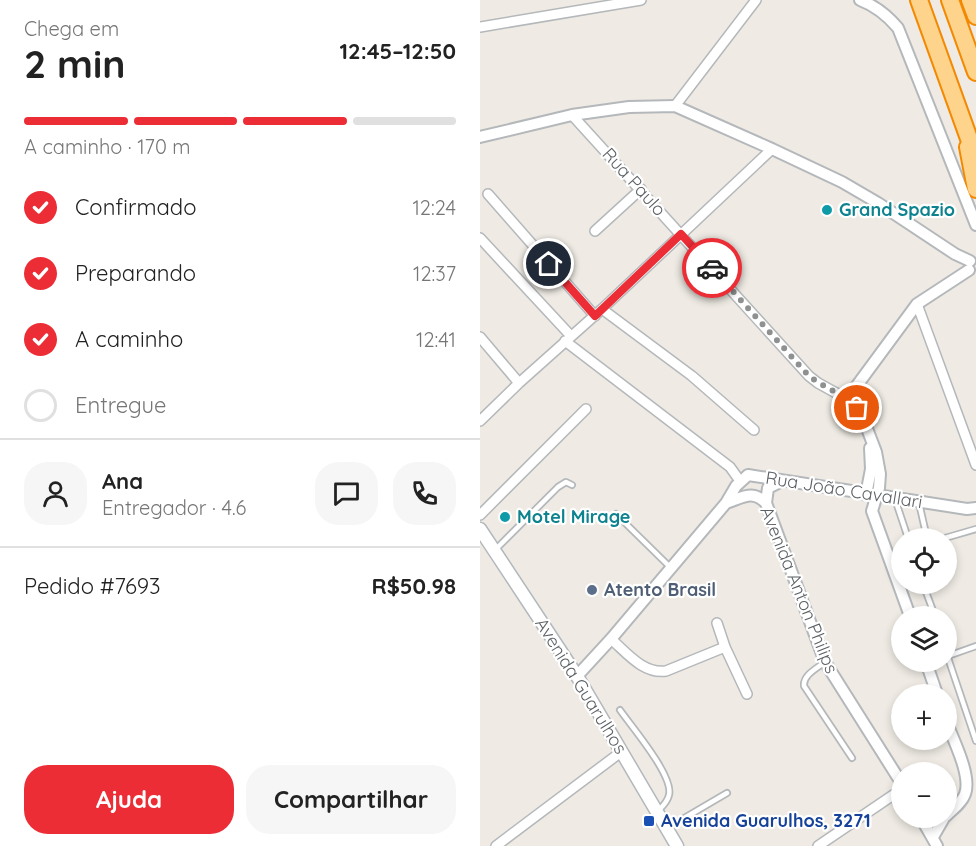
<!DOCTYPE html>
<html lang="pt">
<head>
<meta charset="utf-8">
<style>
	body { margin:0; font-family:Quicksand,sans-serif; background:#f6f6f6; color:#222; height:100vh; display:flex; flex-direction:column; font-size:22px; white-space:nowrap }
	* { box-sizing:border-box; margin:0 }
	p { font-size:20px; color:#767676 }
	.icon { flex:none; width:33px; height:33px; fill:none; stroke:currentColor; stroke-width:2; stroke-linecap:round; stroke-linejoin:round }
	.map { position:relative; flex:1; overflow:hidden }
	.details { display:flex; flex-direction:column; background:#fff; width:480px }
	.details>* { flex:none }
	.tools { position:absolute; left:411px; top:528px; display:grid; gap:12px }
	.tools a { display:grid; place-items:center; width:66px; height:66px; border-radius:50%; background:#fff; box-shadow:0 3px 9px #0003; font-size:30px }
	.pin { position:absolute; display:grid; place-items:center; width:51px; height:51px; color:#fff; margin:-26px; border:3px solid #fff; border-radius:50%; box-shadow:0 2px 6px #0007 }
	.courier { position:absolute; display:grid; place-items:center; width:60px; height:60px; margin:-30px; border:4px solid #ec2d36; border-radius:50%; background:#fff; color:#222; box-shadow:0 2px 8px #0007 }
	.headline em { font-style:normal; font-weight:700 }
	.headline div { display:flex; flex-direction:column-reverse }
	.headline { display:flex; align-items:center; justify-content:space-between; height:102px; padding:0 24px }
	h1 { font-size:39px; font-weight:700; line-height:45px }
	.bar { display:grid; grid-template-columns:repeat(4,1fr); gap:9px 6px; align-content:center; height:72px; padding:0 24px }
	.bar i { height:8px; border-radius:4px; background:#e0e0e0 }
	.bar .active { background:#ec2d36 }
	.bar p { grid-column:span 4 }
	.line { display:flex; align-items:center; gap:15px; padding:0 24px; border-top:2px solid #e0e0e0 }
	.line div { flex:1 }
	.round { display:grid; place-items:center; flex:none; width:63px; height:63px; border-radius:24px; background:#f6f6f6 }
	ol { padding:0 24px; list-style:none }
	li { display:flex; align-items:center; gap:18px; height:66px }
	li p { margin-inline-start:auto }
	li .icon { padding:6px; border-radius:50%; background:#ec2d36; color:#fff; stroke-width:4 }
	li:last-child { color:#767676 }
	li i { width:33px; height:33px; border:3px solid #e0e0e0; border-radius:50% }
	.primary-button { display:flex; gap:12px; margin-top:auto; padding:12px 24px }
	.primary-button a { flex:1; height:69px; border-radius:24px; background:#ec2d36; color:#fff; font-size:24px; font-weight:700; line-height:69px; text-align:center }
	.primary-button a+a { background:#f6f6f6; color:#222 }
	main { display:flex; flex:1; min-height:0 }
	.map>svg:first-child { display:block }
	.lines { fill:none; stroke-linecap:round; stroke-linejoin:round }
	.service-casing { stroke:#b5b8bb; stroke-width:8 }
	.minor-casing { stroke:#b5b8bb; stroke-width:12 }
	.tertiary-casing { stroke:#b5b8bb; stroke-width:14 }
	.secondary-casing { stroke:#b3b8bc; stroke-width:15 }
	.motorway-casing { stroke:#f38900; stroke-width:20 }
	.service { stroke:#fff; stroke-width:4.5 }
	.minor { stroke:#fff; stroke-width:9 }
	.tertiary { stroke:#fff; stroke-width:10 }
	.secondary { stroke:#fff; stroke-width:12 }
	.motorway { stroke:#fed38b; stroke-width:16 }
	.done { stroke:#8f9191; stroke-width:6; stroke-dasharray:0 10.8 }
	.route { stroke:#ec2d36; stroke-width:8 }
	.culture-dot { fill:#0f9aa8; stroke:#fff; stroke-width:2 }
	.service-dot { fill:#5c6f8a; stroke:#fff; stroke-width:2 }
	.transit-dot { fill:#1a4fb4; stroke:#fff; stroke-width:2 }
	.labels { text-anchor:middle; stroke-width:4.5; stroke-linejoin:round; paint-order:stroke }
	.street-label { font-size:18px; fill:#5c6165; stroke:#fff }
	.culture-label { font-size:18px; font-weight:bold; fill:#0d838f; stroke:#fff; text-anchor:start }
	.service-label { font-size:18px; font-weight:bold; fill:#4e5e75; stroke:#fff; text-anchor:start }
	.transit-label { font-size:18px; font-weight:bold; fill:#164399; stroke:#fff; text-anchor:start }
</style>
</head>
<body>
<main>
<section class="details">
<div class="headline"><div><h1>2 min</h1><p>Chega em</p></div><em>12:45–12:50</em></div>
<div class="bar"><i class="active"></i><i class="active"></i><i class="active"></i><i></i><p>A caminho · 170 m</p></div>
<ol>
<li><svg class="icon" aria-label="check" viewBox="0 0 24 24"><path d="M5 12l5 5 9-10"/></svg>Confirmado<p>12:24</p></li>
<li><svg class="icon" aria-label="check" viewBox="0 0 24 24"><path d="M5 12l5 5 9-10"/></svg>Preparando<p>12:37</p></li>
<li><svg class="icon" aria-label="check" viewBox="0 0 24 24"><path d="M5 12l5 5 9-10"/></svg>A caminho<p>12:41</p></li>
<li><i></i>Entregue</li>
</ol>
<div class="line" style="height:108px"><a class="round"><svg class="icon" aria-label="person" viewBox="0 0 24 24"><circle cx="12" cy="8" r="4"/><path d="M4 21q1-7 8-7t8 7"/></svg></a><div><b>Ana</b><p>Entregador · 4.6</p></div><a class="round"><svg class="icon" aria-label="chat" viewBox="0 0 24 24"><path d="M4 5h16v11H9l-5 4z"/></svg></a><a class="round"><svg class="icon" aria-label="phone" viewBox="0 0 24 24"><path d="M5 4h4l2 5-3 2q2 4 5 5l2-3 5 2v4C11 20 4 13 5 4z"/></svg></a></div>
<div class="line" style="height:78px"><div>Pedido #7693</div><b>R$50.98</b></div>
<div class="primary-button"><a>Ajuda</a><a>Compartilhar</a></div>
</section>
<div class="map">
<svg width="496" height="846" viewBox="0 0 496 846">
	<rect width="100%" height="100%" fill="#efebe4"/>
	<g class="lines">
		<!-- service casing -->
		<g class="service-casing">
			<path id="service" d="M415,499L428,538
				M439,503L447,538
				M136,514L191,568
				M465,538L496,529
				M15,550L78,487L86,482L92,485
				M443,584L455,616
				M466,652L496,741
				M468,656L496,646
				M345,662C336,669 323,675 324,686L372,758
				M140,710C151,726 194,776 189,795C188,800 183,806 179,810
				M189,827L247,793"/>
		</g>
		<!-- minor casing -->
		<g class="minor-casing">
			<path id="minor" d="M0,27L161,0
				M195,106L276,0
				M92,115L329,376L338,383L367,399
				M8,194L115,316
				M115,231L161,189
				M0,238L91,336
				M437,304L496,465
				M122,309L212,376L274,430
				M0,337L39,383
				M85,341L250,467L260,481
				M0,421L39,383L122,309L292,149
				M0,515L106,409
				M237,623L245,647
				M131,639C147,653 163,674 186,671L245,647L267,694
				M16,846L141,752
				M338,846L422,789"/>
		</g>
		<!-- tertiary casing -->
		<g class="tertiary-casing">
			<path id="tertiary" d="M380,0C396,6 407,15 418,28L496,225
				M0,137L92,115L149,107L195,106L292,149L362,182L398,203L475,254L490,261
				M386,495L391,469L390,448
				M246,503C262,498 272,489 286,503L345,662L422,784
				M286,503L288,488L300,482
				M430,616L392,511L399,488L400,474L396,452L383,418L367,399L437,304L489,270
				M446,662L457,694
				M97,676L131,639L246,503L256,486L268,475L487,509L496,508
				M466,721C473,739 492,776 485,794C482,803 473,809 466,816
				M441,818L457,846
				M453,837L464,818"/>
		</g>
		<!-- secondary casing -->
		<g class="secondary-casing">
			<path id="secondary" d="M0,529L97,676L197,846"/>
		</g>
		<!-- motorway casing -->
		<g class="motorway-casing">
			<path id="motorway" d="M439,0L496,158
				M470,0L496,72
				M490,0L496,16
				M488,147L496,189"/>
		</g>
		<!-- service -->
		<use href="#service" class="service"/>
		<!-- minor -->
		<use href="#minor" class="minor"/>
		<!-- tertiary -->
		<use href="#tertiary" class="tertiary"/>
		<!-- secondary -->
		<use href="#secondary" class="secondary"/>
		<!-- motorway -->
		<use href="#motorway" class="motorway"/>
	</g>
	<g class="lines">
		<!-- done -->
		<path class="done" d="M232,268L329,376C345,388 363,394 377,408"/>
		<!-- route -->
		<path class="route" d="M69,264L115,316L201,234L232,268"/>
	</g>
	<!-- markers -->
	<g class="culture-dot">
		<circle cx="347" cy="210" r="6"/>
		<circle cx="25" cy="517" r="6"/>
	</g>
	<circle class="service-dot" cx="112" cy="590" r="6"/>
	<rect class="transit-dot" x="163" y="815" width="12" height="12" rx="3"/>
	<g class="labels">
		<!-- street labels -->
		<g class="street-label">
			<text transform="translate(154 182) rotate(48)" y="6">Rua Paulo</text>
			<text transform="translate(364 490) rotate(9)" y="6">Rua João Cavallari</text>
			<text transform="translate(319 590) rotate(68)" y="6">Avenida Anton Philips</text>
			<text transform="translate(101 686) rotate(58)" y="6">Avenida Guarulhos</text>
		</g>
		<!-- culture labels -->
		<g class="culture-label">
			<text x="359" y="216">Grand Spazio</text>
			<text x="37" y="523">Motel Mirage</text>
		</g>
		<!-- service labels -->
		<g class="service-label">
			<text x="124" y="596">Atento Brasil</text>
		</g>
		<!-- transit labels -->
		<g class="transit-label">
			<text x="181" y="827">Avenida Guarulhos, 3271</text>
		</g>
	</g>
</svg>
<div class="tools">
<a><svg class="icon" aria-label="locate" viewBox="0 0 24 24"><circle cx="12" cy="12" r="6"/><path d="M12 2v4M12 18v4M2 12h4M18 12h4"/></svg></a>
<a><svg class="icon" aria-label="layers" viewBox="0 0 24 24"><path d="M12 4l9 5-9 5-9-5zM3 14l9 5 9-5"/></svg></a>
<a>+</a>
<a>−</a>
</div>
<div class="pin" style="left:377px;top:408px;background:#ea580c"><svg class="icon" aria-label="bag" viewBox="0 0 24 24"><path d="M5 8h14l-1 12H6zM9 8a3 3 0 0 1 6 0"/></svg></div>
<div class="pin" style="left:69px;top:264px;background:#1f2937"><svg class="icon" aria-label="home" viewBox="0 0 24 24"><path d="M3 11l9-7 9 7M6 9v11h12V9"/></svg></div>
<div class="courier" style="left:232px;top:268px"><svg class="icon" aria-label="car" viewBox="0 0 24 24"><path d="M5 17H2v-5l4-1 3-4h7l3 4 3 1v5h-3M9 17h6M6 11h13"/><circle cx="7" cy="17" r="2"/><circle cx="17" cy="17" r="2"/></svg></div>
</div>
</main>
</body>
</html>
